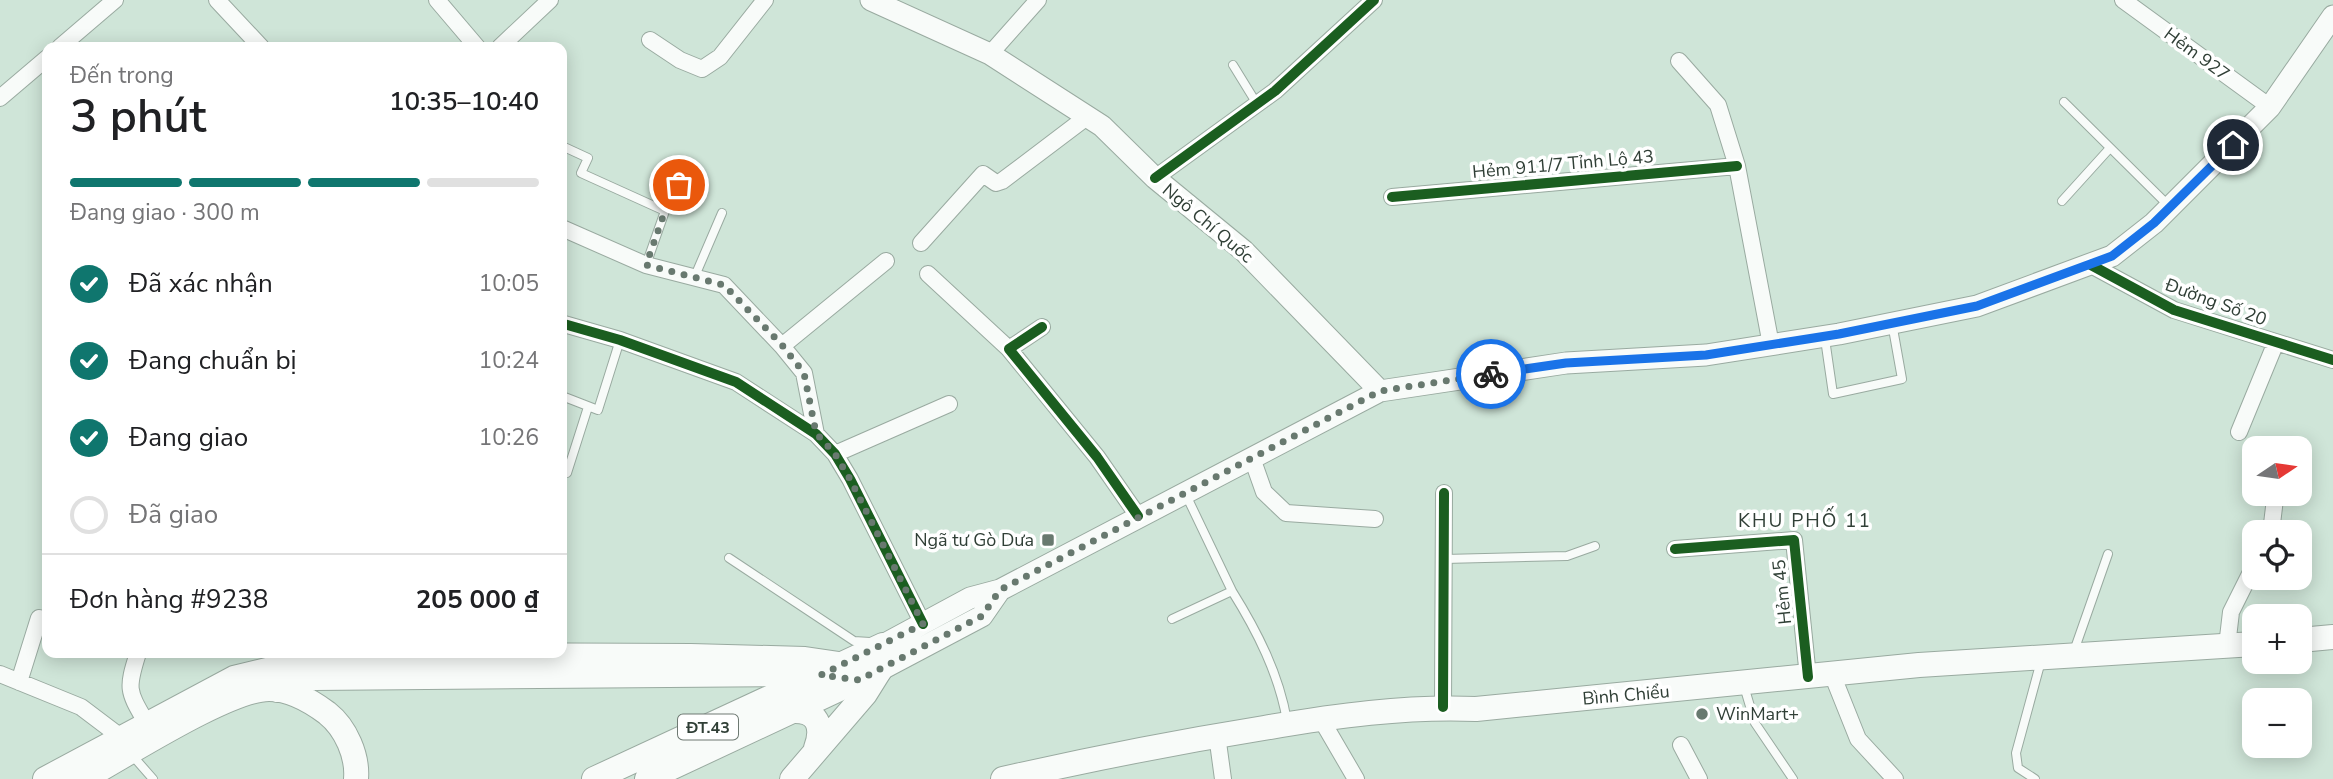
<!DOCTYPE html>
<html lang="vi">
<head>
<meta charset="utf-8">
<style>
	body { margin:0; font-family:"Nunito Sans",sans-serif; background:#f2f2f2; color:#202124; height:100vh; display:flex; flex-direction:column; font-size:26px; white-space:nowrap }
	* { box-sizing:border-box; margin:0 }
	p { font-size:23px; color:#757577 }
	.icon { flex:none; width:38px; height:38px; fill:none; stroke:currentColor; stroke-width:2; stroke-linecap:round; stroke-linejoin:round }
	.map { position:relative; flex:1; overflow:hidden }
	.details { position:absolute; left:42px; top:42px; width:525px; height:616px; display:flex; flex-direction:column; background:#fff; border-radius:14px; box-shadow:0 4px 18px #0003 }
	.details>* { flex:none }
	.needle { width:46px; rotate:77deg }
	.controls { position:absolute; left:2242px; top:436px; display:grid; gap:14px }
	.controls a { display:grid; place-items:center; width:70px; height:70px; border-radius:14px; background:#fff; box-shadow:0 4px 18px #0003; font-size:35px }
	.pin { position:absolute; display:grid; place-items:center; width:60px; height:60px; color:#fff; margin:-30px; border:4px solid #fff; border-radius:50%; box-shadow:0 2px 7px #0007 }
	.courier { position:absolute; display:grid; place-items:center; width:70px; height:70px; margin:-35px; border:5px solid #1a73e8; border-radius:50%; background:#fff; color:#222; box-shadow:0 2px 9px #0007 }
	.head em { font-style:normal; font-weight:600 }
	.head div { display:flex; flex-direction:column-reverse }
	.head { display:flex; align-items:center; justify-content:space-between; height:119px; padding:0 28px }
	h1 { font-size:46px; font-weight:600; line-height:52px }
	.bar { display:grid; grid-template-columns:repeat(4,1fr); gap:10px 7px; align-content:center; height:84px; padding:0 28px }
	.bar i { height:9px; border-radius:5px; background:#e0e0e0 }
	.bar .current { background:#0f766e }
	.bar p { grid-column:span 4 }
	.line { display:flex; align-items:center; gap:18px; padding:0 28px; border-top:2px solid #e0e0e0 }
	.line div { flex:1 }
	ol { padding:0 28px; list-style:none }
	li { display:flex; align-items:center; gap:21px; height:77px }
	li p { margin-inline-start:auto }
	li .icon { padding:7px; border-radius:50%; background:#0f766e; color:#fff; stroke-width:4 }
	li:last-child { color:#757577 }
	li i { width:38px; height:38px; border:4px solid #e0e0e0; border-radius:50% }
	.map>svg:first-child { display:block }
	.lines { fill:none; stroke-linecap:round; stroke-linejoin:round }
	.service-casing { stroke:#99aaa0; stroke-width:10 }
	.minor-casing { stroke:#99aaa0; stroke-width:18 }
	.secondary-casing { stroke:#99aaa0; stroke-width:23 }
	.primary-casing { stroke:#99aaa0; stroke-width:26 }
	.trunk-casing { stroke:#99aaa0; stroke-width:26 }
	.service { stroke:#f8fbf9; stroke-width:8 }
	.minor { stroke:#f8fbf9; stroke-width:16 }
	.secondary { stroke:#f8fbf9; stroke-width:21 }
	.primary { stroke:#f8fbf9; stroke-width:24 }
	.trunk { stroke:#f8fbf9; stroke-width:24 }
	.cycleway-casing { stroke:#fff; stroke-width:15 }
	.cycleway { stroke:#1b5e20; stroke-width:10 }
	.done { stroke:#68796f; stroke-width:7; stroke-dasharray:0 12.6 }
	.route { stroke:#1a73e8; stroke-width:9 }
	.poi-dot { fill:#68796f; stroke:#fff; stroke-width:2.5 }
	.labels { text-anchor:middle; stroke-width:7; stroke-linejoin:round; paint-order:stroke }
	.shield { fill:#fff; stroke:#6e7972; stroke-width:2 }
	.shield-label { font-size:16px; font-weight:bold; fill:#303f36 }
	.street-label { font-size:18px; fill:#303f36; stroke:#fff }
	.poi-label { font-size:18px; fill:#303f36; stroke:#fff; text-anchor:end }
	.neighbourhood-label { font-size:19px; letter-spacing:2px; fill:#303f36; stroke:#fff }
</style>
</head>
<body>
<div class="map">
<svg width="2333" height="779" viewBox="0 0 2333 779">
	<rect width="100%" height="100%" fill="#cfe5d8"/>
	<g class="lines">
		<!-- service casing -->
		<g class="service-casing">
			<path id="service" d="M1233,65L1257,104
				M2064,102L2170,207
				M562,146L588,158L581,173L665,211
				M2062,201L2110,148
				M646,265L665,211L679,185L695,194
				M695,276L722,213
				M1825,339L1833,394L1902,379L1892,323
				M562,396L598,410L620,340
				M562,470L567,473L588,407
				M729,558L854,641L870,642
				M1444,559L1567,556L1595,546
				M1232,591C1257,631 1279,674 1287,721
				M1172,619L1232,591L1186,495
				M2074,651L2108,554
				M1744,686L1755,723L1793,779
				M132,755L153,779
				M2035,779L2018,768L2016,753L2041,661"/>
		</g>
		<!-- minor casing -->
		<g class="minor-casing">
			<path id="minor" d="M217,0L261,47
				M437,0L477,47
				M2123,0L2270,107
				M650,40L680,60L702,69L720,57L765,0
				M60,47L115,0
				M500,47L550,0
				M990,54L1038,0
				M1679,61L1718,105L1737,166L1771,345
				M0,98L47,58
				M1155,178L1275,91L1374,0
				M1392,197L1737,166
				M562,228L646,265L724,285L782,346L804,373L816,434
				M921,243L983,174L996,183L1002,181L1088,116
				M2091,265L2174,310L2333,360
				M928,274L1009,349
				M564,324L620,340L736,382L816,434L835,454L850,479L923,624
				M1042,327L1009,349L1097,457L1138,516
				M782,346L886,261
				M2239,432L2276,342
				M835,454L949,404
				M1252,458L1264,492L1286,513L1375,519
				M2271,532L2275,499
				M1675,549L1794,540L1808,677
				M2227,646L2231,612L2254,566
				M138,653C126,690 128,691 147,724
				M0,674L81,707L122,738
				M1832,674L1858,739L1895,779
				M19,682L39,618
				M1443,707L1444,493
				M1321,719L1356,779
				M1217,735L1223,779
				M1681,745L1699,779"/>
		</g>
		<!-- secondary casing -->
		<g class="secondary-casing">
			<path id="secondary" d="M871,0L990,54L1102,126L1155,178L1244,251L1380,391
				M883,645L970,598L1000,590L1380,391L1566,363L1706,355L1839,334L1977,306L2112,256L2154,223L2270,107L2333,16
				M880,670L982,616L1000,590"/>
		</g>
		<!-- primary casing -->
		<g class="primary-casing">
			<path id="primary" d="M2300,640L2333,637
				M594,779L883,645
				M647,779L880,670
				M1003,779C1090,759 1177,742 1264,728C1334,716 1406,706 1476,709L1919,665L2254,644"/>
		</g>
		<!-- trunk casing -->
		<g class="trunk-casing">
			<path id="trunk" d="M277,690L285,684L314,678L791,674
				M793,711C817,710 824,726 816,748
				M45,779L234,678L292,664L472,655L691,656L805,659L880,670L865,694L792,779
				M83,779C124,757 228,689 269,689C290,689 311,701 327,713C346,728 358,756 356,779"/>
		</g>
		<!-- service -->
		<use href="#service" class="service"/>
		<!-- minor -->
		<use href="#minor" class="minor"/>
		<!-- secondary -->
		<use href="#secondary" class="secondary"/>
		<!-- primary -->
		<use href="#primary" class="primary"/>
		<!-- trunk -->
		<use href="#trunk" class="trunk"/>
		<!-- cycleway casing -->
		<g class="cycleway-casing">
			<path id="cycleway" d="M1155,178L1275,91L1374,0
				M1392,197L1737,166
				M2091,265L2174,310L2333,360
				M564,324L620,340L736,382L816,434L835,454L850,479L923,624
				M1042,327L1009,349L1097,457L1138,516
				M1675,549L1794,540L1808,677
				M1443,707L1444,493"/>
		</g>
		<!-- cycleway -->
		<use href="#cycleway" class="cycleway"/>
	</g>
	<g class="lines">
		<!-- done -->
		<path class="done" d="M679,185L665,211L646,265L724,285L782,345L804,373L816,433L835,454L850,479L923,624L821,675L859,680L982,616L1000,590L1380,391L1491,374"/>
		<!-- route -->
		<path class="route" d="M1491,374L1566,363L1706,355L1839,334L1977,306L2112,256L2154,223L2233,145"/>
	</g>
	<!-- markers -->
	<g class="poi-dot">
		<rect x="1041" y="533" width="14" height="14" rx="3.5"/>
		<circle cx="1702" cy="714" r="7"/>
	</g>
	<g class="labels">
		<!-- shield labels -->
		<rect class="shield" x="678" y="714.5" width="60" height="25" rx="5"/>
		<g class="shield-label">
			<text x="708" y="733">ĐT.43</text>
		</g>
		<!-- street labels -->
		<g class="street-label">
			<text transform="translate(2197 54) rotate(36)" y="6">Hẻm 927</text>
			<text transform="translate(1563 164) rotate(-5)" y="6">Hẻm 911/7 Tỉnh Lộ 43</text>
			<text transform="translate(1208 223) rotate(40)" y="6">Ngô Chí Quốc</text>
			<text transform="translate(2216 302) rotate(20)" y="6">Đường Số 20</text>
			<text transform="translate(1782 592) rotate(-96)" y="6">Hẻm 45</text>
			<text transform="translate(1626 695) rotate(-5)" y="6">Bình Chiểu</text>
		</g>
		<!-- poi labels -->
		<g class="poi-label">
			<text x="1034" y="546">Ngã tư Gò Dưa</text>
			<text x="1716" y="720" text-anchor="start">WinMart+</text>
		</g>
		<!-- neighbourhood labels -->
		<g class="neighbourhood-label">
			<text x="1805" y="527">KHU PHỐ 11</text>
		</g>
	</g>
</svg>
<div class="controls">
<a><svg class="needle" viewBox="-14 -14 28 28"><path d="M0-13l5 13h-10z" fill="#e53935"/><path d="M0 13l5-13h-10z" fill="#757577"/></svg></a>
<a><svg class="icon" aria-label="locate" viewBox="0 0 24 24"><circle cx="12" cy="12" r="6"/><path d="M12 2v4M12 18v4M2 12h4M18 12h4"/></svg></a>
<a>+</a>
<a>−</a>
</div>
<div class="pin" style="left:679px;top:185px;background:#ea580c"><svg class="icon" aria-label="bag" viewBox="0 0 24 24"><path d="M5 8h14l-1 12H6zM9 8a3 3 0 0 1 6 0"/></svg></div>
<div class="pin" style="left:2233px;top:145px;background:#1f2937"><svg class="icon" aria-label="home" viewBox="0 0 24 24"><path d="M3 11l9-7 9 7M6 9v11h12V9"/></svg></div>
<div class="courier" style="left:1491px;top:374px"><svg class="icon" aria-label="bike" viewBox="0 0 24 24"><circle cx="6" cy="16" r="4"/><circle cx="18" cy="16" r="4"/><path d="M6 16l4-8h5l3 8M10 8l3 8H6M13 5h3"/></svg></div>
<section class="details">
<div class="head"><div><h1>3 phút</h1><p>Đến trong</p></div><em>10:35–10:40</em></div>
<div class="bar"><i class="current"></i><i class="current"></i><i class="current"></i><i></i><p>Đang giao · 300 m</p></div>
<ol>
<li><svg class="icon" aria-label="check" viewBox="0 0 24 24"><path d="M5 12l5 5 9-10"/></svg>Đã xác nhận<p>10:05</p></li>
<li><svg class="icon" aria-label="check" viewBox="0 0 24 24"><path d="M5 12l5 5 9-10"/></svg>Đang chuẩn bị<p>10:24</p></li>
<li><svg class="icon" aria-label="check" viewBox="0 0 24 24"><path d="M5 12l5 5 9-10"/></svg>Đang giao<p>10:26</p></li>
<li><i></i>Đã giao</li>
</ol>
<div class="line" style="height:91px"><div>Đơn hàng #9238</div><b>205 000 ₫</b></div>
</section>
</div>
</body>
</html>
